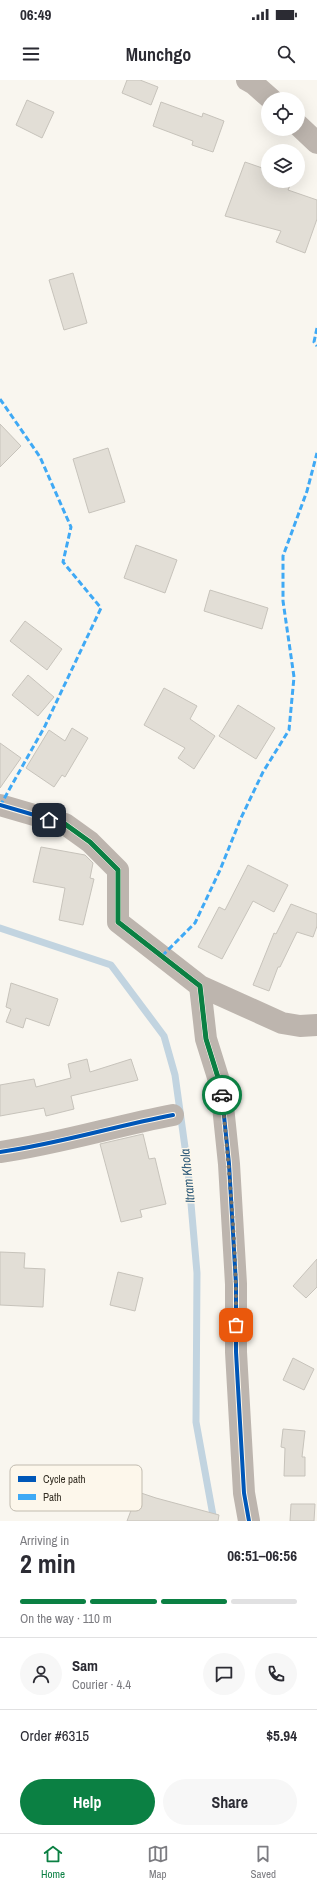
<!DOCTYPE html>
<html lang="en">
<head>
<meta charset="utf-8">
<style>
	body { margin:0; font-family:"Archivo Narrow",sans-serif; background:#f7f7f7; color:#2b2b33; height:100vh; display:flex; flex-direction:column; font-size:15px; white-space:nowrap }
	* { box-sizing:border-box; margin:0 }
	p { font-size:13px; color:#7c7c81 }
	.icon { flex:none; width:22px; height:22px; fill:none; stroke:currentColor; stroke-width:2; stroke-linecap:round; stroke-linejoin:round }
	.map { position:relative; height:1441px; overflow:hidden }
	.drawer { display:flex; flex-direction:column; background:#fff; flex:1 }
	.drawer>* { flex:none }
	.tools { position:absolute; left:261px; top:12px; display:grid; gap:8px }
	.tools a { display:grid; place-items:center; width:44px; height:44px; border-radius:50%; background:#fff; box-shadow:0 4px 16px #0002; font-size:20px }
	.pin { position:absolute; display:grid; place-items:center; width:34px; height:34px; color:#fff; margin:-17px; border-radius:8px; box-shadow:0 2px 6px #0006 }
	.courier { position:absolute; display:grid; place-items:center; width:40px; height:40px; margin:-20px; border:3px solid #0b8043; border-radius:50%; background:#fff; color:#222; box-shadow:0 1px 5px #0007 }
	.overview em { font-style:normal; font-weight:700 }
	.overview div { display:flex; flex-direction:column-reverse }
	.overview { display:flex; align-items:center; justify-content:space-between; height:68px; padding:0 20px }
	h1 { font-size:26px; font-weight:700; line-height:30px }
	.bar { display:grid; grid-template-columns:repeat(4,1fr); gap:6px 4px; align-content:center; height:48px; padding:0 20px }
	.bar i { height:5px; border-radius:3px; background:#e1e1e2 }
	.bar .active { background:#0b8043 }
	.bar p { grid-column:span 4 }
	.line { display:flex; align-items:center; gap:10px; padding:0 20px; border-top:1px solid #e1e1e2 }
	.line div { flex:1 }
	.round { display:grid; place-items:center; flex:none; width:42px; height:42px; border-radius:21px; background:#f7f7f7 }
	.primary-button { display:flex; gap:8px; margin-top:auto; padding:8px 20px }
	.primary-button a { flex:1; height:46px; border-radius:24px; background:#0b8043; color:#fff; font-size:16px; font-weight:700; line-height:46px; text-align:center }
	.primary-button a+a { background:#f7f7f7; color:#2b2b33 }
	.status { display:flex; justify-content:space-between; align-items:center; height:28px; padding:0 20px; background:#fff; direction:ltr }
	.status svg { height:11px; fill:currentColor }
	header { display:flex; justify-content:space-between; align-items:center; height:52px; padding:0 20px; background:#fff; font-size:18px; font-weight:700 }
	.tab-bar { display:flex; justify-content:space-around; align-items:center; height:56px; border-top:1px solid #e1e1e2; background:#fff; font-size:11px; color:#7c7c81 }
	.tab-bar a { display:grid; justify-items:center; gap:2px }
	.tab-bar .active { color:#0b8043 }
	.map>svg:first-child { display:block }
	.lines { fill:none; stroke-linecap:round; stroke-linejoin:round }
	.stream { stroke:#c2d4e0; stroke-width:7 }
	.building { fill:#e2ded6; stroke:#c7c3bb }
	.minor { stroke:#bdb5ae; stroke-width:22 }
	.quiet { stroke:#3fa9f5; stroke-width:3; stroke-dasharray:6 3; stroke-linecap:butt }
	.cycleway-casing { stroke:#fdf7eb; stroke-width:6 }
	.cycleway { stroke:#0057b8; stroke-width:4 }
	.done { stroke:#7a756b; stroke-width:4; stroke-dasharray:0 7.2 }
	.route { stroke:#0b8043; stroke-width:5 }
	.labels { text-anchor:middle; stroke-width:3; stroke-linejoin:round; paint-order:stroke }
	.water-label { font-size:13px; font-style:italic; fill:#305c7b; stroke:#fdf7eb }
	.key { fill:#fdf7eb; stroke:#c1bbaf; stroke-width:1 }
	.key-label { font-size:11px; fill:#352f24 }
</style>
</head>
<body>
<div class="status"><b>06:49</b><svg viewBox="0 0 49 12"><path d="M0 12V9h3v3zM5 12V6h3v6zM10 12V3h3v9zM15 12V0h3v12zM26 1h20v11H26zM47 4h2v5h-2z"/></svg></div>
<header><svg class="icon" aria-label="menu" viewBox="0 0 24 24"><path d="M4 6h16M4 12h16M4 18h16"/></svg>Munchgo<svg class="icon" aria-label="search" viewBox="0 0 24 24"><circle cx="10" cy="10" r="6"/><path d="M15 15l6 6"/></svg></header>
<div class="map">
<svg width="317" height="1441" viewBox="0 0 317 1441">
	<rect width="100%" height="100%" fill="#f9f6ef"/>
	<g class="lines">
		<!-- stream -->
		<path class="stream" d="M0,848L111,885L164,956L175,995L188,1089L197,1193L196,1342L214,1441"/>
	</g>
	<!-- building -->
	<path class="building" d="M127,0H140L158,7L151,25L122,13Z
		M27,20L54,32L42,58L16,45Z
		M161,22L202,37L203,33L224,41L213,72L192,65L193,61L153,46Z
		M245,82L268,90V101H292L288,110L317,120V139L305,173L276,162L281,151L225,136Z
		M73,193L87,243L64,250L49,200Z
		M0,344L21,366L0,387Z
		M108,368L125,422L89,433L73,379Z
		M136,465L177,480L165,513L124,498Z
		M210,510L268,528L262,549L204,531Z
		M25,541L62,569L47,590L10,561Z
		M28,595L54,617L38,636L12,615Z
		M164,608L197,626L190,639L215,656L194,689L178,678L185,668L144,645Z
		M238,625L275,648L256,679L219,656Z
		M72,648L88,658L65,697L62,695L54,707L26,688L49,650L65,661Z
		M0,663L21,678L0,708Z
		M41,767L85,775L93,783L90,798L94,799L83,845L59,840L65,808L33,802Z
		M248,785L288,805L274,832L253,821L222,879L198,867L219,827L225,830Z
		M291,824L317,834V846L313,857L297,852L280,887H278L269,911L253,905L274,853L276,854Z
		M11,903L58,919L49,946L26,938L23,948L6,942L11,929L6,927Z
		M87,979L90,992L131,979L138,1000L71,1016L74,1029L46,1036L44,1028L0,1036V1005L34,999L36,1007L71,998L68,984Z
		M143,1054L149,1079L155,1078L166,1124L140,1130L142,1137L121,1142L100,1064Z
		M0,1172L25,1173L24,1188L45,1189L43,1227L0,1225Z
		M317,1179V1207L306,1218L293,1206Z
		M118,1192L143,1198L135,1231L110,1225Z
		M293,1278L314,1289L304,1310L283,1300Z
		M283,1349L305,1351L302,1377H305V1396H284L285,1368L281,1367Z
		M138,1412L156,1418L219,1435L218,1441H127Z
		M291,1424H315L314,1441H290Z"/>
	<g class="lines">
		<!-- minor -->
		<path class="minor" d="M247,0L254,4L271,19
			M298,45L317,63
			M0,725L65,744L90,762L118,790V842L200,906L206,959L221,1007L229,1084L236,1204V1272L244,1413L249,1441
			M200,906L282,943L300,946L317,945
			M0,1072C58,1064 115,1046 173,1035"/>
		<!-- quiet -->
		<path class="quiet" d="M317,248L314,262L317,266
			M0,319L40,377L71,447L63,482L101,528L45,646L0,726
			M162,876L195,843L220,790L241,738L263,692L289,650L294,597L283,521V476L307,411L317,373"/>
		<!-- cycleway casing -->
		<g class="cycleway-casing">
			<path id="cycleway" d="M0,725L65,744L90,762L118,790V842L200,906L206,959L221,1007L229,1084L236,1204V1272L244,1413L249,1441
				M0,1072C58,1064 115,1046 173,1035"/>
		</g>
		<!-- cycleway -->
		<use href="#cycleway" class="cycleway"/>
	</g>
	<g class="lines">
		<!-- done -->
		<path class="done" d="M222,1015C229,1091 237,1168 236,1245"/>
		<!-- route -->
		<path class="route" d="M49,740L65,744L90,762L118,790V842L200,906L206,959L221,1007L222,1015"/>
	</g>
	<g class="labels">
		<!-- water labels -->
		<g class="water-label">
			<text transform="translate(187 1096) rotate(-96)" y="5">Itram Khola</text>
		</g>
	</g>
	<!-- legend -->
	<rect x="10" y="1385" width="132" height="46" rx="6" class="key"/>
	<rect x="18" y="1396" width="18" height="6" fill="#0057b8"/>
	<rect x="18" y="1414" width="18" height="6" fill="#3fa9f5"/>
	<g class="key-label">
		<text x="43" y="1403">Cycle path</text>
		<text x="43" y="1421">Path</text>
	</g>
</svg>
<div class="tools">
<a><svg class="icon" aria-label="locate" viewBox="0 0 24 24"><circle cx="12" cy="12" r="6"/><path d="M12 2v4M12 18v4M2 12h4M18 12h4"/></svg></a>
<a><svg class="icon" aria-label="layers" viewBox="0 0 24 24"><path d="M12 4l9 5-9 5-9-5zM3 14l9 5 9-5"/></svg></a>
</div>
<div class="pin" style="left:236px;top:1245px;background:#ea580c"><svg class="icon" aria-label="bag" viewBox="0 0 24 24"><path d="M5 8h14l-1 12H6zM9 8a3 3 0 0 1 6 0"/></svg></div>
<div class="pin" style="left:49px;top:740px;background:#1f2937"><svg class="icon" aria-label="home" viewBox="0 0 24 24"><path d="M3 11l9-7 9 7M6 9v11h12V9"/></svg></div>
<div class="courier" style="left:222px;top:1015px"><svg class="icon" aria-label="car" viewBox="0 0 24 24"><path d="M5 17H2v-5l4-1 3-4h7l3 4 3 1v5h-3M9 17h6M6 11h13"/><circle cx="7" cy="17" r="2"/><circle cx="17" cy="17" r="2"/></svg></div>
</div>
<section class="drawer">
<div class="overview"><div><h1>2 min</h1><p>Arriving in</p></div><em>06:51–06:56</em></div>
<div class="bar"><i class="active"></i><i class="active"></i><i class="active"></i><i></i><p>On the way · 110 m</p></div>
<div class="line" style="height:72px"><a class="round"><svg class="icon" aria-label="person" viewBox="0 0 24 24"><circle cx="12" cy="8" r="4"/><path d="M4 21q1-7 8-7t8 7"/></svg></a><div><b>Sam</b><p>Courier · 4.4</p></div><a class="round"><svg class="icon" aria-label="chat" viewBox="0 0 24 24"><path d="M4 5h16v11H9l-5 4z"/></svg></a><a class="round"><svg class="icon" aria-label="phone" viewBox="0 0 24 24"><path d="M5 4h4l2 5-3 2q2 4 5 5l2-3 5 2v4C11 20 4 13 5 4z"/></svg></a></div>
<div class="line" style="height:52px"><div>Order #6315</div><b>$5.94</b></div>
<div class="primary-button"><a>Help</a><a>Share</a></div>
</section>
<nav class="tab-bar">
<a class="active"><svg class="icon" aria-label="home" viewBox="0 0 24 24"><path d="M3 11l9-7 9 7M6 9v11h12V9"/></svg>Home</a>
<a><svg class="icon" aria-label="map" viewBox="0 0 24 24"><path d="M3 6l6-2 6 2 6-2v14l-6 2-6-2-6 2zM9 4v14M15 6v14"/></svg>Map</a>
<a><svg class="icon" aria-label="saved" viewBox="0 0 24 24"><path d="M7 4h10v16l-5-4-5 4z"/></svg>Saved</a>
</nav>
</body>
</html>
